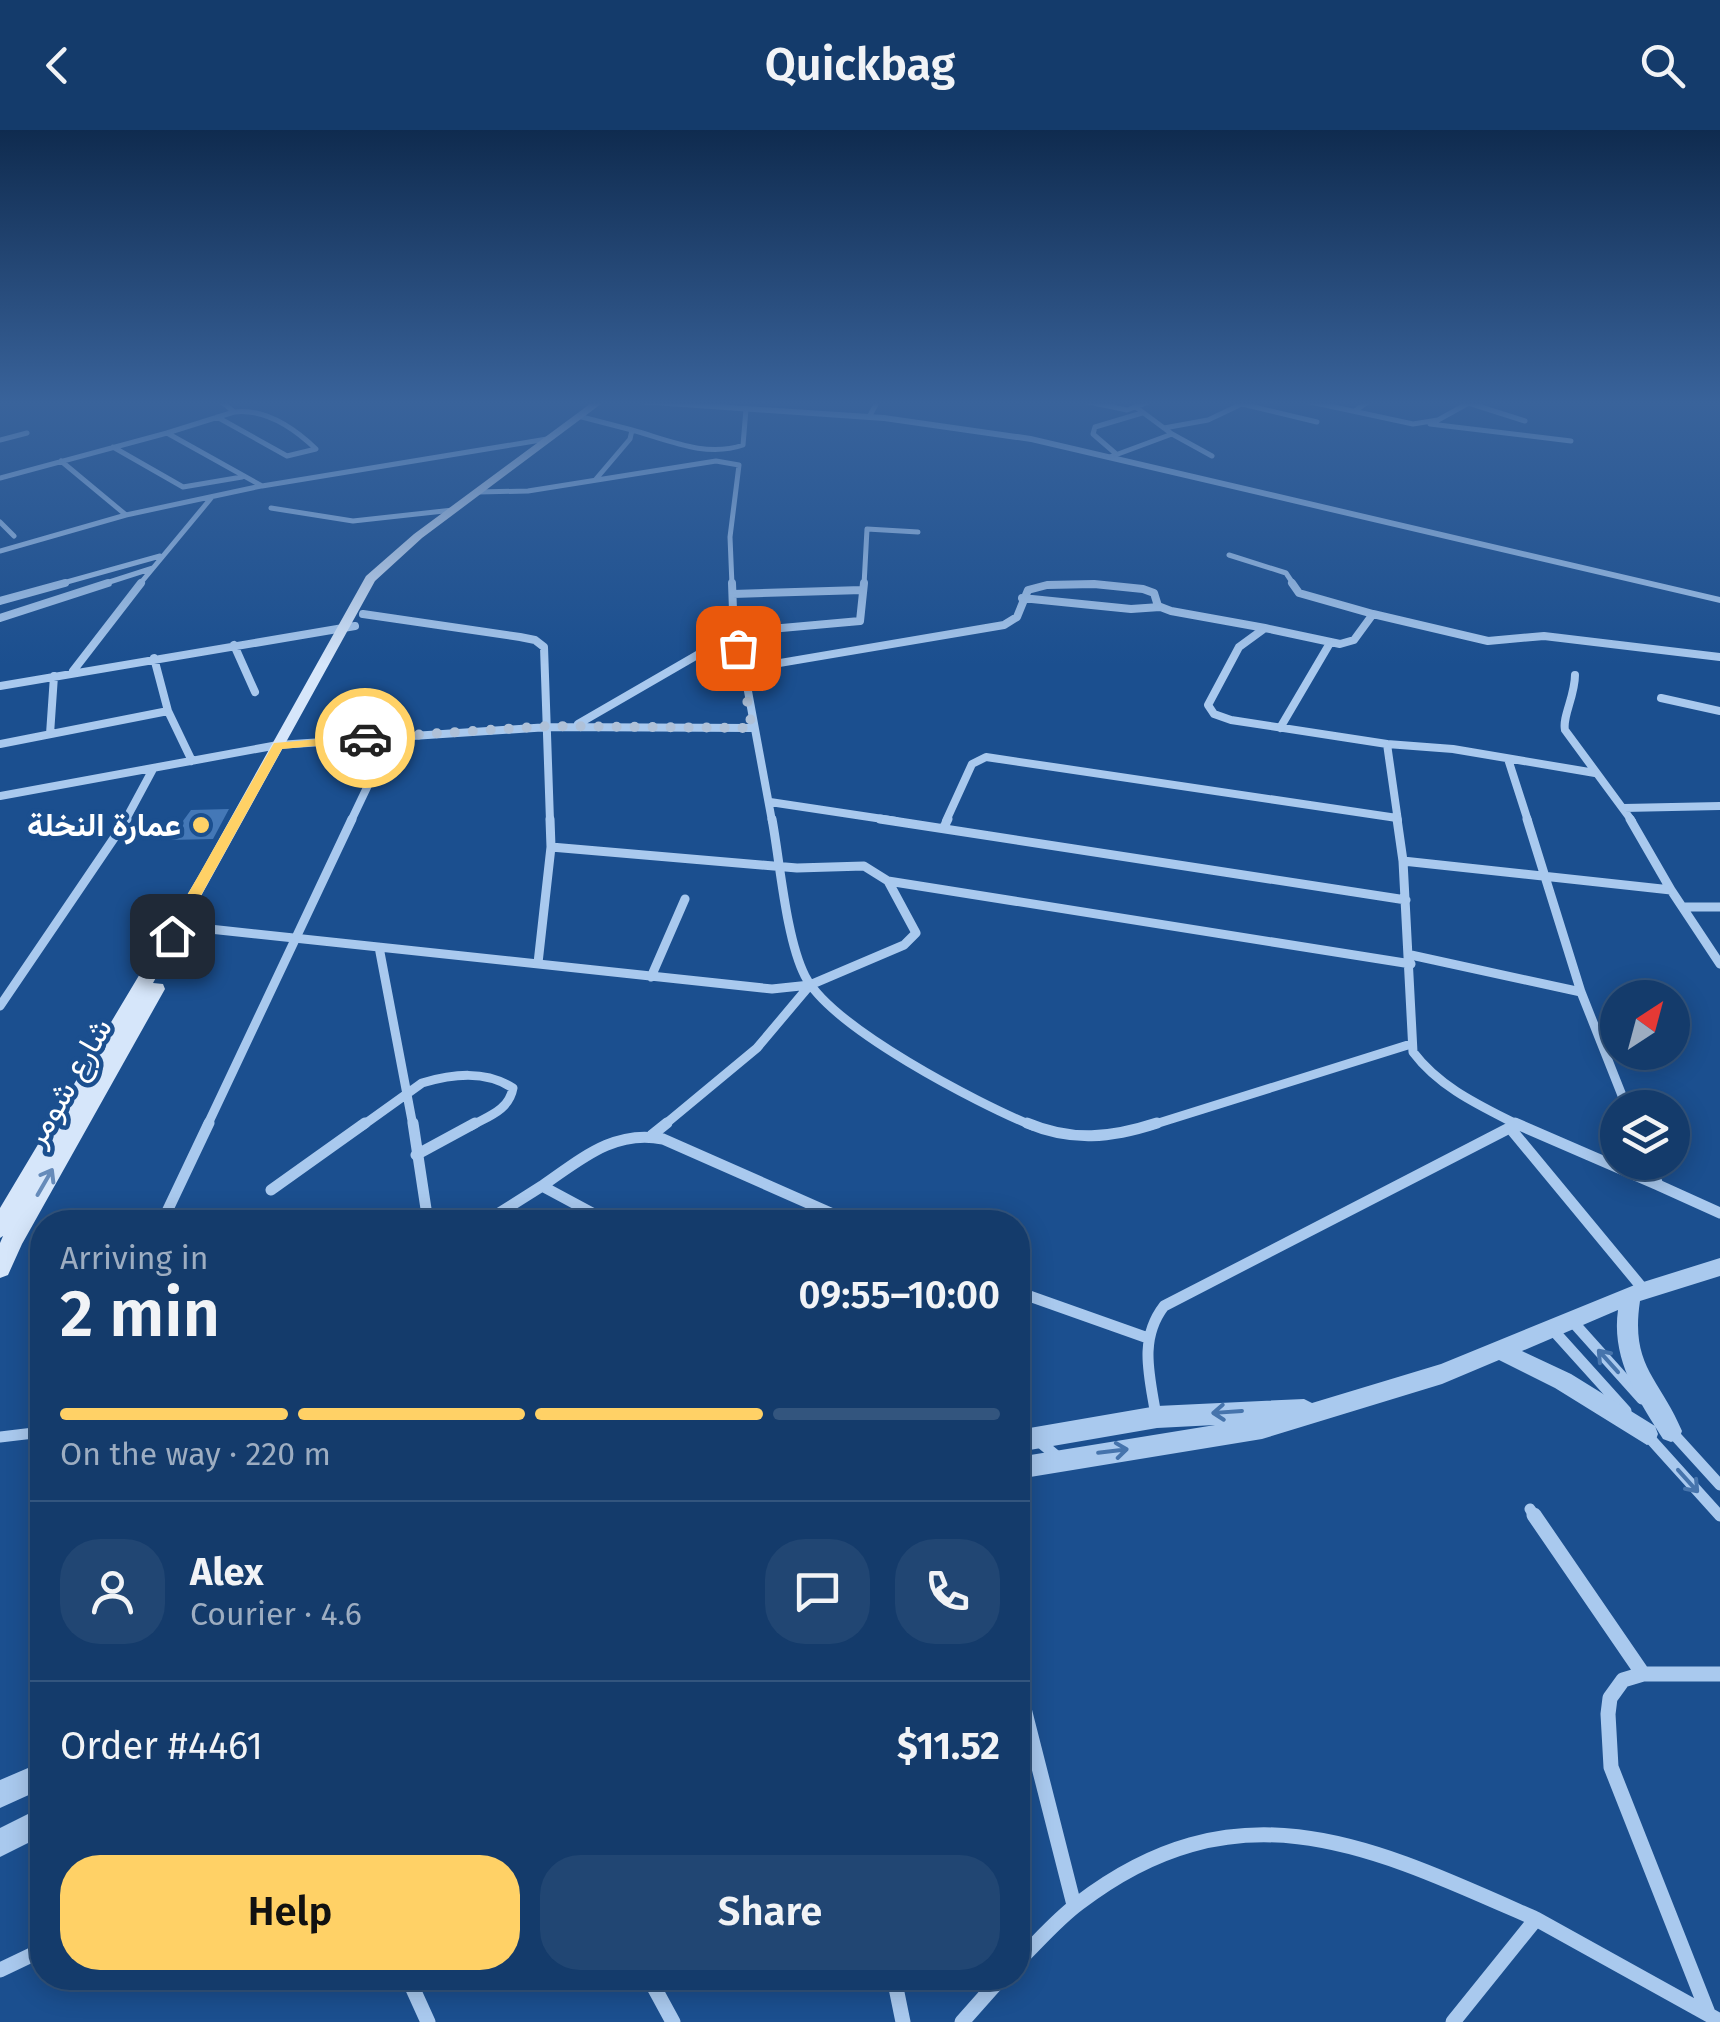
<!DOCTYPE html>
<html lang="en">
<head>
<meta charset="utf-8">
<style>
	body { margin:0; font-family:"Fira Sans",Vazirmatn,sans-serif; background:#214673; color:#f1f3f6; height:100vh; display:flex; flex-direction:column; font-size:38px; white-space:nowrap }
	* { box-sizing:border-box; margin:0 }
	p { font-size:32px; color:#9dadc1 }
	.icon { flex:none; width:55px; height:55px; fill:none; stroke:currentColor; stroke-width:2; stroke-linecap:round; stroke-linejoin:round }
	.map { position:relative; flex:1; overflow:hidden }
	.details { position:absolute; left:30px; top:1080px; width:1000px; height:780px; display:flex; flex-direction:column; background:#143b6b; border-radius:40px; box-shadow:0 5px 25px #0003,0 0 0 2px #33557e }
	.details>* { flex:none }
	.needle { width:65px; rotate:36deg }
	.tools { position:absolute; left:1600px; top:850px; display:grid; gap:20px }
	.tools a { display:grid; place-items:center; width:90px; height:90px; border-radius:50%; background:#143b6b; box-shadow:0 5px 25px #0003,0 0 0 2px #33557e; font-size:50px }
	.pin { position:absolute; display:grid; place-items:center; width:85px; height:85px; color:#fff; margin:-42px; border-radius:20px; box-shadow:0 5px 15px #0006 }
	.courier { position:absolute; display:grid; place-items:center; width:100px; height:100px; margin:-50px; border:8px solid #ffd166; border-radius:50%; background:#fff; color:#222; box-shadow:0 2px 12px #0007 }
	.overview em { font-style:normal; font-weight:600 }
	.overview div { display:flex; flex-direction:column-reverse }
	.overview { display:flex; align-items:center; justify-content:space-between; height:170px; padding:0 30px }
	h1 { font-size:65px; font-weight:600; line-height:75px }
	.bar { display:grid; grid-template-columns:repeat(4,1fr); gap:15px 10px; align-content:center; height:120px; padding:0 30px }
	.bar i { height:12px; border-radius:8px; background:#33557e }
	.bar .current { background:#ffd166 }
	.bar p { grid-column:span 4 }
	.line { display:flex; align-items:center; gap:25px; padding:0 30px; border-top:2px solid #33557e }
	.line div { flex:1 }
	.round { display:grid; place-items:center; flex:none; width:105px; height:105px; border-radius:40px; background:#214673 }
	.action { display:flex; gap:20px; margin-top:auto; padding:20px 30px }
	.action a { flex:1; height:115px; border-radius:40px; background:#ffd166; color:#111; font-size:40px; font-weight:600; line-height:115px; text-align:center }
	.action a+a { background:#214673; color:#f1f3f6 }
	header { display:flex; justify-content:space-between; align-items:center; height:130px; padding:0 30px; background:#143b6b; font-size:45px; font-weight:600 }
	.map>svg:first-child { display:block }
	.building { fill:#4478b7 }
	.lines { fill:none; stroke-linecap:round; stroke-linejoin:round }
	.minor-far4 { stroke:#a9c9ee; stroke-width:5 }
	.minor-far3 { stroke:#a9c9ee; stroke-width:8 }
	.minor-far2 { stroke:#a9c9ee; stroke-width:9 }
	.minor-far1 { stroke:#a9c9ee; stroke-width:11 }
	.minor { stroke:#a9c9ee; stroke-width:15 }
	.tertiary { fill:#a9c9ee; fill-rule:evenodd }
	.secondary { fill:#d6e6fa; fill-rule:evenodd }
	.oneway { stroke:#668bba }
	.oneway2 { stroke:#4674ac }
	.route { fill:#ffd166 }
	.done { stroke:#afc1d8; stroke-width:10; stroke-dasharray:0 18 }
	.poi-dot { fill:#ffd166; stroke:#1b4f8f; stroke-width:4 }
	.labels { text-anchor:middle; stroke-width:9; stroke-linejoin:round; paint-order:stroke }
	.poi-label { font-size:32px; font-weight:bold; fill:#fff; stroke:#1b4f8f; text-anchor:end }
	.street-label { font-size:32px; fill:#fff; stroke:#1b4f8f }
</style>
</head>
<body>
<header><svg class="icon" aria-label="back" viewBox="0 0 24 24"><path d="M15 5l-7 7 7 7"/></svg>Quickbag<svg class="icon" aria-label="search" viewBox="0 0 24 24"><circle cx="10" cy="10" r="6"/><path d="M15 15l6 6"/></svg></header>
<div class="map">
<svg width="1720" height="1892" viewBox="0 0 1720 1892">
	<rect width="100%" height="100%" fill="#1b4f8f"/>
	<!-- building -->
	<path class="building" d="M229,679L213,709L169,710L191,680Z"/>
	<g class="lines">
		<!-- minor-far4 -->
		<path class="minor-far4" d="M1084,271L1127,280L1151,271
			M1306,271L1413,294L1438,290L1467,274
			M1462,271L1525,291
			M1242,274L1317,292
			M1355,281L1369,271
			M578,286L632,300L630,309L596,349
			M217,287L287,326L316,319C294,298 266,278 234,282
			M869,287L878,271
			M1430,294L1571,311
			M1164,298L1208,290L1248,271
			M632,300C668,310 706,328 743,315L746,279
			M167,303L234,282L221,271
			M1172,304L1212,326
			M0,310L27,303
			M113,317L183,357L242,347
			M1115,323L1093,304L1095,297L1142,283
			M1110,327L1172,304L1137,278
			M61,331L126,385
			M0,348L167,303L262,356L547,309
			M478,362L528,361L716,331L739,335L730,407L732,455
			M271,378L353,391L453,380
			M0,392L14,406
			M0,421L126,385L261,356
			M1229,425L1286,443L1294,455
			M56,455L160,426
			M100,455L153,438
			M139,455L212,367
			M864,455L867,399L918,402
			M1046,455H1105"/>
		<!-- minor-far3 -->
		<path class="minor-far3" d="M732,453L733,480L772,691
			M1292,453L1299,463L1373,484
			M733,464L862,460
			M1022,468L1131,479L1160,477
			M0,471L65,453
			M363,484L520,507L535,510L544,517L550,691
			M0,488L108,453
			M234,515L255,562
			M744,539L1004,495L1017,487L1028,460L1047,455L1094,454L1143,459L1154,463L1158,476L1171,481L1265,498
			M73,541L141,453
			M1575,545C1575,566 1562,587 1565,600L1632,691
			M0,556L355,496
			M1661,568L1720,581
			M168,581L192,631
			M578,594L737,502L860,491L864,453
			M1280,598L1330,513
			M50,604L54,546
			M0,614L168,581L154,528
			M1387,614L1231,590L1214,584L1208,575L1239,517L1265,498L1340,514L1354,510L1373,484L1488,511L1544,506L1720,527
			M1508,629L1528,691
			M0,666L278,615L549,597L752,598
			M770,672L896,691
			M1624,678L1720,676
			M125,691L153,639
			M351,691L391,607
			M946,691L972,634L986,627L1397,688
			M1398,691L1387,614L1453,619L1595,643"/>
		<!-- minor-far2 -->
		<path class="minor-far2" d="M772,689C780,732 786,809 805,846C832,898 977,973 1033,996
			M880,689L1406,770
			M1397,689L1403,731
			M1527,689L1581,862L1627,978
			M1630,689L1671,760
			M944,697L948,689
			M888,751L1411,834
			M1683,777H1720
			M191,797L772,859L810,855L904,815L916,803L888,751L864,736L797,738L551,717
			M379,817L413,996
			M1411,825L1581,862
			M538,833L551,717L550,689
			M651,847L685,769
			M0,876L127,689
			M207,996L352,689
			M362,996L422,953C453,944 485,940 513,958C509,980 489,986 471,996
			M663,996L757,918L810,855
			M1149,996L1411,914
			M1514,996L1517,994
			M1520,996C1481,976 1440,958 1413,922L1403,731L1671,760L1720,834"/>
		<!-- minor-far1 -->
		<path class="minor-far1" d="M413,993L428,1092
			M1027,993C1072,1012 1111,1008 1157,993
			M1515,993L1658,1055
			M1510,998L1644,1160
			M652,1005L667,993
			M416,1025L475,993
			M1649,1032L1658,1055L1720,1083
			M542,1056C580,1030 614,999 663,1009L851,1092
			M271,1060L365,993
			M162,1092L209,993
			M485,1092L542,1056L609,1092
			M1018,1162L1145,1207
			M1573,1192L1642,1269
			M1553,1200L1626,1281
			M1156,1286C1150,1247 1138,1210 1164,1176L1517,994
			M1018,1294L1059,1328
			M1670,1300L1720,1355
			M1647,1305L1720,1386
			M0,1307L42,1302
			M1530,1379L1536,1388"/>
		<!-- minor -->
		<path class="minor" d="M1534,1385L1643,1544
			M1018,1555L1074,1775
			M1018,1831C1038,1812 1056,1790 1079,1773C1240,1650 1373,1717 1536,1789
			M0,1840L42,1820
			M408,1848L428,1892
			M649,1848L673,1892
			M894,1848L903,1892
			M1708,1883L1611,1637L1608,1584L1610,1568L1623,1550L1643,1544H1720
			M962,1892L1001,1848
			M1453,1892L1536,1789L1720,1891"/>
		<!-- tertiary -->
		<path class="tertiary" d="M636,271H670L884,285L1031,306L1720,467V473L1031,312L884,291L640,274Z
			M1720,1128V1146L1640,1171C1630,1237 1660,1248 1682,1301L1679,1309L1671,1312L1663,1309C1638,1269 1611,1229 1618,1180L1522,1221L1571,1244L1655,1296L1658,1304L1655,1312L1647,1315L1555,1258L1499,1230L1442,1254L1262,1309L1018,1349V1327L1215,1295L1157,1298L1018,1322V1300L1157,1276L1304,1269L1312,1273L1441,1234L1637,1154Z
			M42,1632V1659L0,1678V1650Z
			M42,1677V1706L0,1727V1698Z"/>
		<!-- secondary -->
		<path class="secondary" d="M594,271H605L422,408L375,451L153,853L163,854L165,859L22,1114L8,1145L0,1148V1113L3,1106L0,1108V1078L199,745L366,446L414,404Z"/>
	</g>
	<!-- one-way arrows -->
	<defs><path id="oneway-shaft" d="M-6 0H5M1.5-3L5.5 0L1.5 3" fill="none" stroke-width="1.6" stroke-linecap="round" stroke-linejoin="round" transform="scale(2.5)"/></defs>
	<use class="oneway" href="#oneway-shaft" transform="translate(45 1052) rotate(-60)"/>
	<g class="oneway2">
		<use href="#oneway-shaft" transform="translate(1608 1231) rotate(-132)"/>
		<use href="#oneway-shaft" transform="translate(1227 1282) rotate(176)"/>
		<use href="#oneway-shaft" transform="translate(1113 1321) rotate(-7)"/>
		<use href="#oneway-shaft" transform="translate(1688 1351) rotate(48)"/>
	</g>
	<!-- sky -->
	<linearGradient id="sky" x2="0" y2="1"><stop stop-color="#0f2b4f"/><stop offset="0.51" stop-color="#39639b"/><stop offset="1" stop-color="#39639b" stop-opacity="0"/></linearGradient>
	<rect width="1720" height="535" fill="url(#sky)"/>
	<!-- route -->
	<path class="route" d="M365,605L369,611L282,619L177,809H167L164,806L274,613Z"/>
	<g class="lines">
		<!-- done -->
		<path class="done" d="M365,608L549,596L752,598L738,518"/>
	</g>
	<!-- markers -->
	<circle class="poi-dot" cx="201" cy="695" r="10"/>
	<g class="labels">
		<!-- poi labels -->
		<g class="poi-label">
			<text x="181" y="706">عمارة النخلة</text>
		</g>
		<!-- street labels -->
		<g class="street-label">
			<text transform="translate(68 952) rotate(-60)" y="11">شارع شومر</text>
		</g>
	</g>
</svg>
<div class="tools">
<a><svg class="needle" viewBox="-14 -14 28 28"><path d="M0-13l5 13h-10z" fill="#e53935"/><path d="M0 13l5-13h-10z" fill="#9dadc1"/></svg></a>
<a><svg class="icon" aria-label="layers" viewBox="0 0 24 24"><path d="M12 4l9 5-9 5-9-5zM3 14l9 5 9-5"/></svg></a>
</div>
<div class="pin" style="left:738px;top:518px;background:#ea580c"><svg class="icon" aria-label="bag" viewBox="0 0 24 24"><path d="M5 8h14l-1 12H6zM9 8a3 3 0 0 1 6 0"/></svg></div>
<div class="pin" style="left:172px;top:806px;background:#1f2937"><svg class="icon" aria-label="home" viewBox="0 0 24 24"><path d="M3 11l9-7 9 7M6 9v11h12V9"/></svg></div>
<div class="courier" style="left:365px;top:608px"><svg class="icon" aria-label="car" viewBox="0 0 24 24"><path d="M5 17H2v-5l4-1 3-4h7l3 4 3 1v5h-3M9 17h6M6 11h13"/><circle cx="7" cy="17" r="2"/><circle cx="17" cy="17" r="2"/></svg></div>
<section class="details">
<div class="overview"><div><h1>2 min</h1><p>Arriving in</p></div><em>09:55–10:00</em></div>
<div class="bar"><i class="current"></i><i class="current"></i><i class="current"></i><i></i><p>On the way · 220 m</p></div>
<div class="line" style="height:180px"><a class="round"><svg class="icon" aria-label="person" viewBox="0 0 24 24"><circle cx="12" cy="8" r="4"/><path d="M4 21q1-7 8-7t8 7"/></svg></a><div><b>Alex</b><p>Courier · 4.6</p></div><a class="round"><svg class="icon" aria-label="chat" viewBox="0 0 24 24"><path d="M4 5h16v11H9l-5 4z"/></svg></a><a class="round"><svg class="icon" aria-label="phone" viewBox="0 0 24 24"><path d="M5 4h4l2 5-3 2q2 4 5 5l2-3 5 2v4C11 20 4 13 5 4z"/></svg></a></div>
<div class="line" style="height:130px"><div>Order #4461</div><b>$11.52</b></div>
<div class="action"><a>Help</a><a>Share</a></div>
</section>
</div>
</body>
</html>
